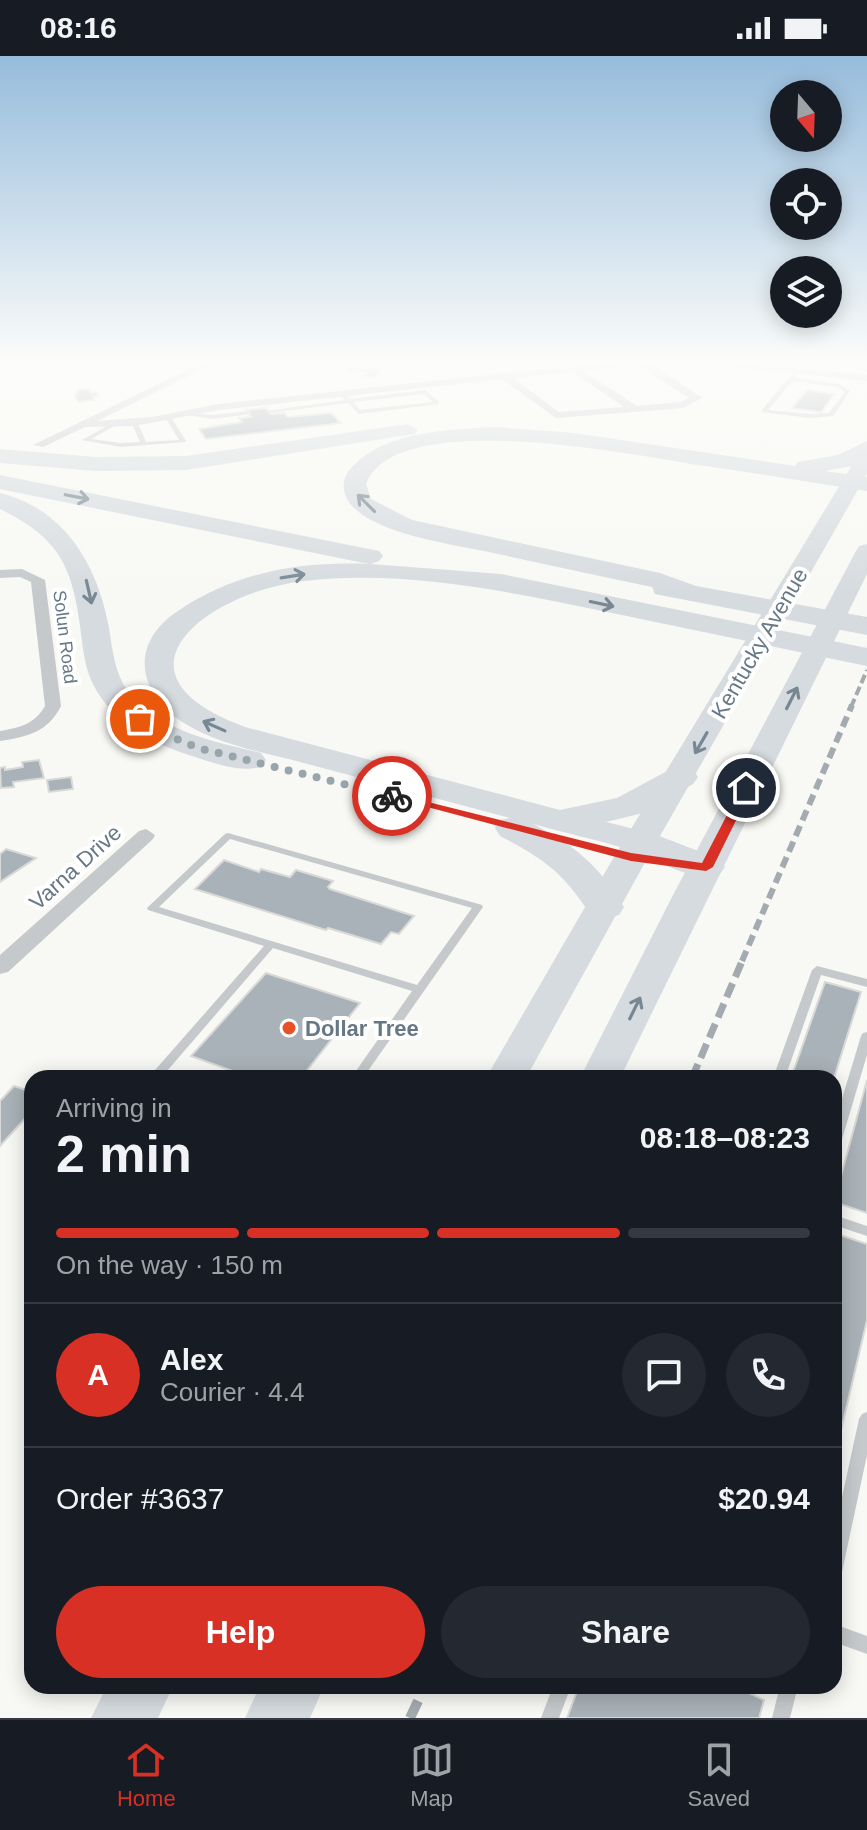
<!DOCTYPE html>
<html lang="en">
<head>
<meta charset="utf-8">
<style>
	body { margin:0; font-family:Helvetica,sans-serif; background:#242831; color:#f1f3f6; height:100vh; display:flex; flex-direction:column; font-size:30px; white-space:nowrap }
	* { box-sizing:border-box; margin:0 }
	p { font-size:26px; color:#9ea1a6 }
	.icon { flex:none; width:44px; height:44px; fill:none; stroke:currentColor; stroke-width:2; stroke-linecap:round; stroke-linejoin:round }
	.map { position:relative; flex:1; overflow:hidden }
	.sheet { position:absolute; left:24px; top:1014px; width:818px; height:624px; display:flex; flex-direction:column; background:#171b24; border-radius:24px; box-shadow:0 4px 20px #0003 }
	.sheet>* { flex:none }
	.needle { width:52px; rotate:161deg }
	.fabs { position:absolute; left:770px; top:24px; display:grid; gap:16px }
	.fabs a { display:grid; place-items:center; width:72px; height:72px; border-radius:50%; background:#171b24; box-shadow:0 4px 20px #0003; font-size:40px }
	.pin { position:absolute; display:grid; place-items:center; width:68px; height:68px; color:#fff; margin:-34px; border:4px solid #fff; border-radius:50%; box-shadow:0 2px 8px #0007 }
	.courier { position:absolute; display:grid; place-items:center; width:80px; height:80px; margin:-40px; border:6px solid #d93025; border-radius:50%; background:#fff; color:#222; box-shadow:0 2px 10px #0007 }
	.overview em { font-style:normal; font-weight:600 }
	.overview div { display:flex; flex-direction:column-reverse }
	.overview { display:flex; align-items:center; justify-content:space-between; height:136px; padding:0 32px }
	h1 { font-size:52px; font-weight:600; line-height:60px }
	.bar { display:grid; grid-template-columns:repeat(4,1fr); gap:12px 8px; align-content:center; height:96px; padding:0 32px }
	.bar i { height:10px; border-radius:6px; background:#363941 }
	.bar .on { background:#d93025 }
	.bar p { grid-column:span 4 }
	.line { display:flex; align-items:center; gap:20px; padding:0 32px; border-top:2px solid #363941 }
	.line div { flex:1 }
	.round { display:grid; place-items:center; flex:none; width:84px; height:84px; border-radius:42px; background:#242831 }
	.primary-button { display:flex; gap:16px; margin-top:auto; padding:16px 32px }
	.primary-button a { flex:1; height:92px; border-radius:48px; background:#d93025; color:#fff; font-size:32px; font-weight:600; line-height:92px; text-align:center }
	.primary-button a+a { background:#242831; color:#f1f3f6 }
	.status { display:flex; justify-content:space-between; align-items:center; height:56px; padding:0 40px; background:#171b24; direction:ltr }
	.status svg { height:22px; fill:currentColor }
	.tab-bar { display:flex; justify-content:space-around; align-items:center; height:112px; border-top:2px solid #363941; background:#171b24; font-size:22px; color:#9ea1a6 }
	.tab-bar a { display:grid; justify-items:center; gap:4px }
	.tab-bar .on { color:#d93025 }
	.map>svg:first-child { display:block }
	.building { fill:#a9b2b8; stroke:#d9d9d7; stroke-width:2 }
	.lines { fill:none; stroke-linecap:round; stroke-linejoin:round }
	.lane { fill:#c5c9cc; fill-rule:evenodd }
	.street { fill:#c5c9cc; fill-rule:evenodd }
	.primary { fill:#d6dbdf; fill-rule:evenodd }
	.highway { fill:#d6dbdf; fill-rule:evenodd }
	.rail-far3 { stroke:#a3aab0; stroke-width:4; stroke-dasharray:9 4; stroke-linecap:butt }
	.rail-far2 { stroke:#a3aab0; stroke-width:6; stroke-dasharray:11 6; stroke-linecap:butt }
	.rail-far1 { stroke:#a3aab0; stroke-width:7; stroke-dasharray:15 7; stroke-linecap:butt }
	.rail { stroke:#a3aab0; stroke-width:10; stroke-dasharray:19 10; stroke-linecap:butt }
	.oneway { stroke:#778793 }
	.route { fill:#d93025 }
	.done { stroke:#99a5ac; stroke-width:8; stroke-dasharray:0 14.4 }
	.poi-dot { fill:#e65126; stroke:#fff; stroke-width:3 }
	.labels { text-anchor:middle; stroke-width:8; stroke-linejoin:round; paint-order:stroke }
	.far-street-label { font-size:18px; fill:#667886; stroke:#fff }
	.street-label { font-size:22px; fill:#667886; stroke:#fff }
	.poi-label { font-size:22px; font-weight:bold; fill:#667886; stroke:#fff; text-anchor:start }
</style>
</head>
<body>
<div class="status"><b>08:16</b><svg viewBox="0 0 49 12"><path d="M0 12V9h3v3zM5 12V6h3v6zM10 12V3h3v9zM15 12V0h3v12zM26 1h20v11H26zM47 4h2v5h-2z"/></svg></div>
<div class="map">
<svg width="867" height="1662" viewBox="0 0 867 1662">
	<rect width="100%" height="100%" fill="#f8f8f4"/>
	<!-- building -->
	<path class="building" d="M349,311L381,313L376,321L363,320L367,317L345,315Z
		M89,333L91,337L97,336L98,340L93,341L95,344L78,346L75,340L78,334Z
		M807,334L834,338L821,356L792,352Z
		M266,352L271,358L284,357L288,361L331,357L341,367L206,383L199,373L242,366L239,362L251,361L246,354Z
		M39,704L44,722L13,726L14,731L1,732L0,712L5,711V714L23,711L22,706Z
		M71,721L73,733L49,736L47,724Z
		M6,793L36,802L0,826V798Z
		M224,804L259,816L261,813L290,821L296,814L333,825L328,831L330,833L414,860L399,878L391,876L381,888L328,872L326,874L195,833Z
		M266,917L360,947L301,1022H252L191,1000Z
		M825,926L861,936L834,1022H791Z
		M867,1024V1157L834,1146Z
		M14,1030L32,1036V1055L0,1090V1045Z
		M834,1177L867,1188V1264L834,1404Z
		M579,1630H734L764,1644L759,1662H567Z"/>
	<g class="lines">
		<!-- lane -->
		<path class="lane" d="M844,304H849L846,308L867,313V315L841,310Z
			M795,314L799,315L794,322L839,328L850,335L833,360L810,362L762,356V354ZM792,325L838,331L845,336L829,357L810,358L768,354Z
			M425,334L439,346V348L359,358L348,347L269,357L266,355L345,344L337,337L340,335L350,343ZM424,338L433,346L360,354L353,346Z
			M249,355L251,356V358L212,363L187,359L190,357L212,359Z
			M168,359L171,361L186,385L185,386L121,391L82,384L116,365L119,367L118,368L91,383L121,387L140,386L131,365L134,363L137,365L146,386L179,384L165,361Z
			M228,777L482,849L483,851L363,1022H351L412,935L273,892L161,1022H148L264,890L148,854L147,852L225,778ZM230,783L472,852L417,929L159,851Z
			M817,910L867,923V931L821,919L785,1022H773L812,914Z
			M867,976V999L840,1090L838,1093L834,1095V1069L861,980L863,977Z
			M834,1159L867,1170V1180L834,1169Z
			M867,1356V1399L842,1516L840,1522L834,1524V1478L859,1363L862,1358Z
			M834,1568L867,1580V1598L834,1586Z
			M553,1630H571L559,1662H541Z
			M780,1630H798L790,1662H772Z"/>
		<!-- street -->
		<path class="street" d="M208,304H221L97,365L152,361L219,348L625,304H659L650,307L702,342L683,352L556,362L502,323L219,354L134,370L85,371L43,391L33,389ZM638,309L689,342L681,346L637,350L583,315ZM572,316L624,351L559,356L513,322Z
			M668,304H706L867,319V325Z
			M22,513L45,524L61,650C48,676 27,681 0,685V675C19,672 35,668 45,650L31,526L20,521L0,522V514Z
			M146,773L155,779L153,783L8,916L0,918V899L139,775Z"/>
		<!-- primary -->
		<path class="primary" d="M867,395V418L648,801L526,1022H486L614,801L857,401Z
			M867,488V518L620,1022H580L673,839L856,495L859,490Z
			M107,1630H173L158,1662H91Z
			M260,1630H324L310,1662H245Z"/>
		<!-- highway -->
		<path class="highway" d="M407,368L418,374L414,378L186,414L96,415L0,407V393L96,401L186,400Z
			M496,371L574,377L795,410L798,406L838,399L867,385V401L852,410L825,415L867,421V435C811,426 754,417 698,409C634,399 395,350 366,428L371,443L412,464L660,517L696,530L867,561V579L665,540L655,538L652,531C601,520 549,509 498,498C458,489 383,480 354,452C341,439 340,423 353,410C388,374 449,374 496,371Z
			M0,419L379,495L383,500L379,505L371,508L501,518L867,592V610C784,593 700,575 617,558C516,537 407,513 304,525C207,536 99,618 245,671L560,754L617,742L669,714L681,711L693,714L698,721L693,728L639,758L606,766L654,778L719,803L725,811L719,819C690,826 658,804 630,794C599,784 565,777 533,768C577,791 598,809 624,851L619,859L605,863L591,859C561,815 547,805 500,780L495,772L500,764L510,762C441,744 373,725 304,707C266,697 224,690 189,670C139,642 126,589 178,555C235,516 301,505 369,508L0,433Z
			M0,437C66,453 98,511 109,572C113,597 115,622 133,641C166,677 216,686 261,697L266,704L261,711C238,717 211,706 189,699C140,684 92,653 84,599C79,565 77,527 58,498C44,477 22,464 0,453Z"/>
		<!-- rail-far3 -->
		<path class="rail-far3" d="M851,651L867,614"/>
		<!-- rail-far2 -->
		<path class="rail-far2" d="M742,905L852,649"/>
		<!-- rail-far1 -->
		<path class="rail-far1" d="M692,1022L743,903"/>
		<!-- rail -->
		<path class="rail" d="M410,1662L425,1630"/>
	</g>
	<!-- one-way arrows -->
	<defs><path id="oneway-shaft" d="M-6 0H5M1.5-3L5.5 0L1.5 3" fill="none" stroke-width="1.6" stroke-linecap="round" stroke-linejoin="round" transform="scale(2)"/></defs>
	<g class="oneway">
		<use href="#oneway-shaft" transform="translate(77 441) rotate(11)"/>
		<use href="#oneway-shaft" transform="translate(366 447) rotate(-135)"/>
		<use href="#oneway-shaft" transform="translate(293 520) rotate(-9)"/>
		<use href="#oneway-shaft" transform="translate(89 536) rotate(77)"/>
		<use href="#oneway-shaft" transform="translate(602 548) rotate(12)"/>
		<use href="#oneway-shaft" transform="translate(792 642) rotate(-63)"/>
		<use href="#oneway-shaft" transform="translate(214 670) rotate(-156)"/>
		<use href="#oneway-shaft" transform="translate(701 687) rotate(120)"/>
		<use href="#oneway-shaft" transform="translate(635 952) rotate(-64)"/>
	</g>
	<!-- sky -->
	<linearGradient id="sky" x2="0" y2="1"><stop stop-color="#96bcdc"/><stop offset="0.57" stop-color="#fcfcfa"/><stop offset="1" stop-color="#fcfcfa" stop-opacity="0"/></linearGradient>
	<rect width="867" height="537" fill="url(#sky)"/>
	<!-- route -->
	<path class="route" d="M746,728L752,732L713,811L706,815L631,805L386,740L392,737L631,797L702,807L741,732Z"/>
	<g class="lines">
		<!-- done -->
		<path class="done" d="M140,663L160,676L198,692L392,740"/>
	</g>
	<!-- markers -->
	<circle class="poi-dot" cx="289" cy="972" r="8"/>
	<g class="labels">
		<!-- far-street labels -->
		<g class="far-street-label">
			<text transform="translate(65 581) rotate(83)" y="6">Solun Road</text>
		</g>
		<!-- street labels -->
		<g class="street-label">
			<text transform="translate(759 587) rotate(-60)" y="8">Kentucky Avenue</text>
			<text transform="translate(75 811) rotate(-42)" y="8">Varna Drive</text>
		</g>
		<!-- poi labels -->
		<g class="poi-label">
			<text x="305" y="980">Dollar Tree</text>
		</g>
	</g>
</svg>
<div class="fabs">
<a><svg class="needle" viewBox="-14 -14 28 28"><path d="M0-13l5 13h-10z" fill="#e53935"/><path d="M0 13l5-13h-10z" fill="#9ea1a6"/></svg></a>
<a><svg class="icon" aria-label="locate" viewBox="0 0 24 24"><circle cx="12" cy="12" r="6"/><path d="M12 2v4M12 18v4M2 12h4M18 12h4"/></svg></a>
<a><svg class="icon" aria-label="layers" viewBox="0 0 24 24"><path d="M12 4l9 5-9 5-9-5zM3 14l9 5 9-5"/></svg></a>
</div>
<div class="pin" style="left:140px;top:663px;background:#ea580c"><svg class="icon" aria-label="bag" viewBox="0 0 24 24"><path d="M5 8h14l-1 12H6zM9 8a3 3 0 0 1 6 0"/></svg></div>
<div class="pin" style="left:746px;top:732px;background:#1f2937"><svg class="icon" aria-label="home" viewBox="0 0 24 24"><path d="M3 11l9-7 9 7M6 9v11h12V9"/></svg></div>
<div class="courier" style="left:392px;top:740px"><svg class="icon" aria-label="bike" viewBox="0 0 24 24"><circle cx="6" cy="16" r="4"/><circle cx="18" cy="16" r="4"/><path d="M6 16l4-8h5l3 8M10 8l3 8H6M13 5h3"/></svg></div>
<section class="sheet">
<div class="overview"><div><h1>2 min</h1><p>Arriving in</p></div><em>08:18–08:23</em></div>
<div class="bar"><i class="on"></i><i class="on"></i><i class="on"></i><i></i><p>On the way · 150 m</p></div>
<div class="line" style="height:144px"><b class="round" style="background:#d93025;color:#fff">A</b><div><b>Alex</b><p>Courier · 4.4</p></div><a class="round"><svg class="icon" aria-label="chat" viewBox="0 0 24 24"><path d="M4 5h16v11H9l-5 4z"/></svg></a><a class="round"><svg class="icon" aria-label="phone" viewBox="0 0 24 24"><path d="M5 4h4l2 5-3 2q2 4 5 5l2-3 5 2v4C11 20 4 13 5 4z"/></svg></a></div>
<div class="line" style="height:104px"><div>Order #3637</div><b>$20.94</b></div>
<div class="primary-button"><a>Help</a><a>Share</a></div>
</section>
</div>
<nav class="tab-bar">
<a class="on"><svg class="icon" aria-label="home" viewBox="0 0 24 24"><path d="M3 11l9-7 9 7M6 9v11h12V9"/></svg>Home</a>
<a><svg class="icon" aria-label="map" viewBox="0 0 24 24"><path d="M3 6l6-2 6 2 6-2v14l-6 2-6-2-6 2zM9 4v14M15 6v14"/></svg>Map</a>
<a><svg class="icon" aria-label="saved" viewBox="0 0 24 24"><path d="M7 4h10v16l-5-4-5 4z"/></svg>Saved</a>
</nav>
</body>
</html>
